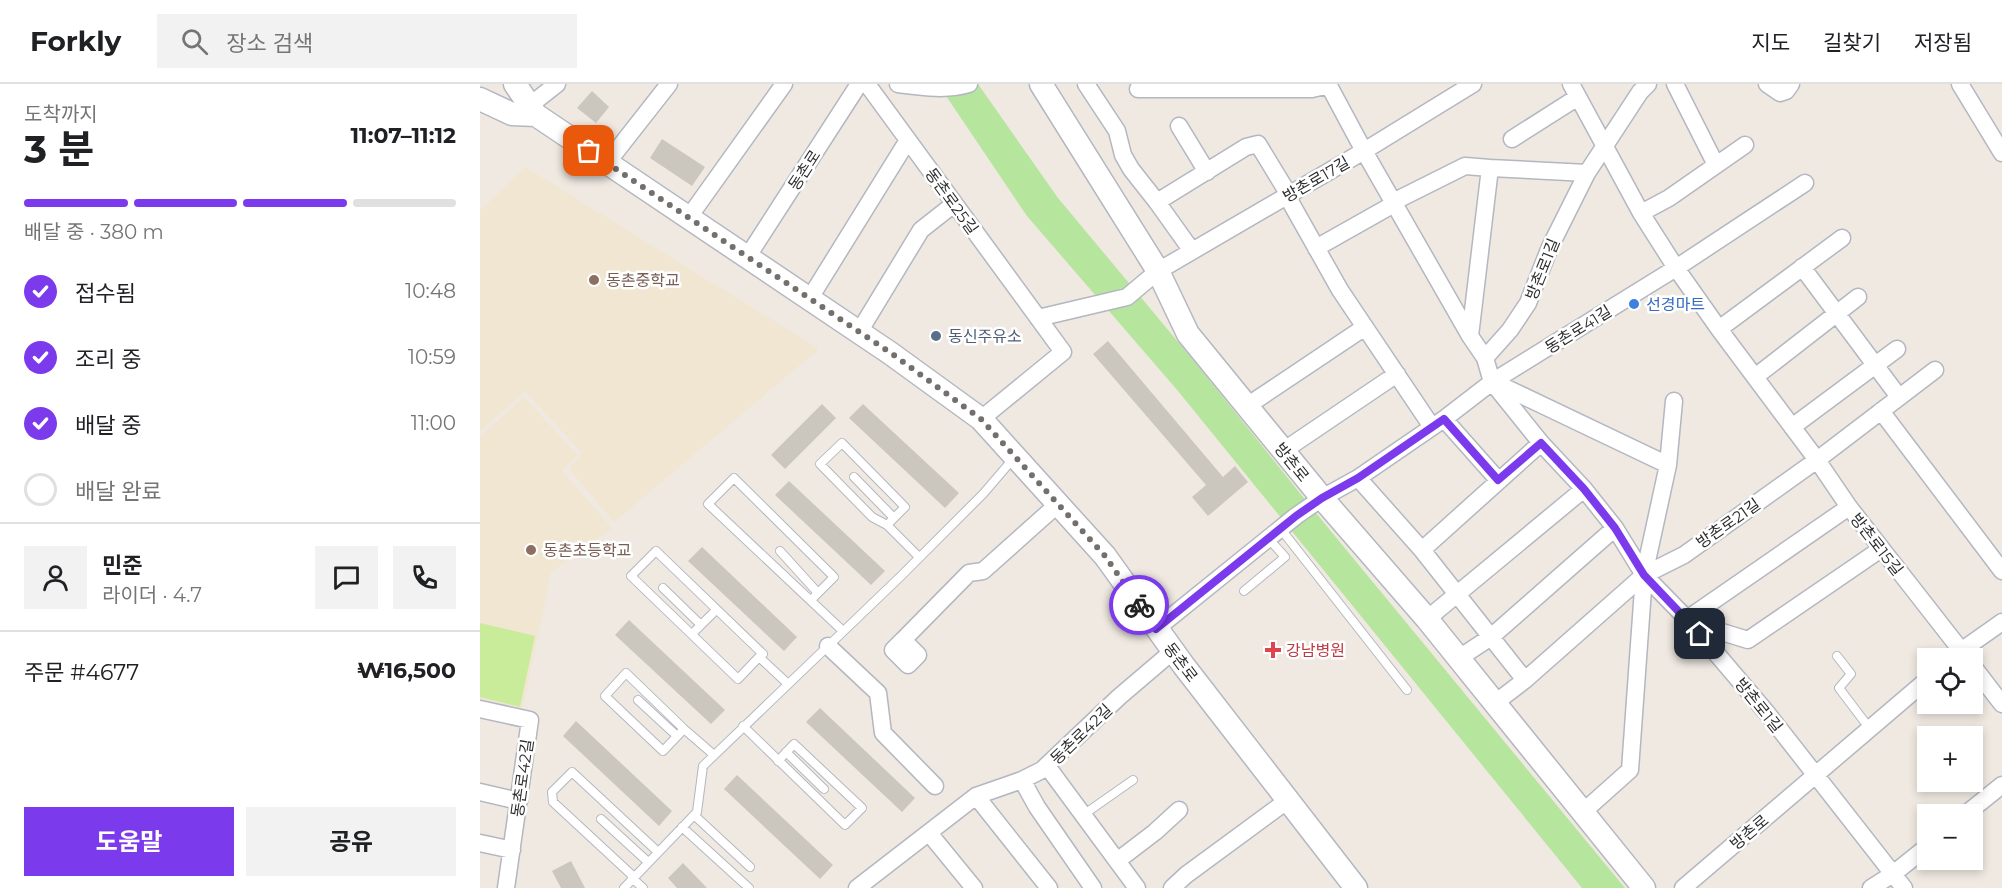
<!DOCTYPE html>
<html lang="ko">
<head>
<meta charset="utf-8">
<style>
	body { margin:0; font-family:Montserrat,"Noto Sans KR",sans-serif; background:#f2f2f2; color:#202124; height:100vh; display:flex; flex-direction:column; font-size:22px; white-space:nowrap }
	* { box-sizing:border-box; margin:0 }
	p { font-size:20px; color:#757577 }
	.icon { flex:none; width:33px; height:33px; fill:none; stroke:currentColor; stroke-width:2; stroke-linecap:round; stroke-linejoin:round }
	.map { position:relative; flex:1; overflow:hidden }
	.sheet { display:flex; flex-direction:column; background:#fff; width:480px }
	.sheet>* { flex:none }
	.fabs { position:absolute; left:1437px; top:564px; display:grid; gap:12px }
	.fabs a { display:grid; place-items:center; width:66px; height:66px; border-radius:0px; background:#fff; box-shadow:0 3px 9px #0003; font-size:30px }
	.pin { position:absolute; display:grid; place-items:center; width:51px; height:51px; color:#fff; margin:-26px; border-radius:12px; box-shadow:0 3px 9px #0006 }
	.courier { position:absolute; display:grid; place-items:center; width:60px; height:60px; margin:-30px; border:4px solid #7c3aed; border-radius:50%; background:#fff; color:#222; box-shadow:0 2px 8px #0007 }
	.summary em { font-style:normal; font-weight:700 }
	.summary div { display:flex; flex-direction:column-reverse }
	.summary { display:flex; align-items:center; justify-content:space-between; height:102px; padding:0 24px }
	h1 { font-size:39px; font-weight:700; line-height:45px }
	.bar { display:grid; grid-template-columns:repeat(4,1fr); gap:9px 6px; align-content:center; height:72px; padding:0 24px }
	.bar i { height:8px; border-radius:4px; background:#e0e0e0 }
	.bar .active { background:#7c3aed }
	.bar p { grid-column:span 4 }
	.line { display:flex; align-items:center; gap:15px; padding:0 24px; border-top:2px solid #e0e0e0 }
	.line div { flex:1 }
	.round { display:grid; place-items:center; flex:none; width:63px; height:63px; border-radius:0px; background:#f2f2f2 }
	ol { padding:0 24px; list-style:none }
	li { display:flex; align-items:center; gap:18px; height:66px }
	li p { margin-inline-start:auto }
	li .icon { padding:6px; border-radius:50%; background:#7c3aed; color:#fff; stroke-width:4 }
	li:last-child { color:#757577 }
	li i { width:33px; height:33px; border:3px solid #e0e0e0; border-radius:50% }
	.action { display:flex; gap:12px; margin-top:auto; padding:12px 24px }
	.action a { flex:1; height:69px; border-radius:0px; background:#7c3aed; color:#fff; font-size:24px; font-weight:700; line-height:69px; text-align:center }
	.action a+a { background:#f2f2f2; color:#202124 }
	header { display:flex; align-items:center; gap:36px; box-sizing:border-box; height:84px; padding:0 30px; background:#fff; border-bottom:2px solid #e0e0e0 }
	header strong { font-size:28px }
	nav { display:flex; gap:33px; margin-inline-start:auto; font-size:21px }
	.search { width:420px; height:54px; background:#f2f2f2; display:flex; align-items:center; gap:15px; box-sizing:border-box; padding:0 21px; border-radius:0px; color:#757577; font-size:22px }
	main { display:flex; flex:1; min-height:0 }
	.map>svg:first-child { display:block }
	.education { fill:#f0e6d1 }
	.green { fill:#b6e59e }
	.pitch { fill:#c9ec9a }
	.building { fill:#cbc7bf }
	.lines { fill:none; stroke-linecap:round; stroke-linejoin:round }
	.lane-casing { stroke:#b4b7c1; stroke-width:10 }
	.street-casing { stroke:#b4b7c1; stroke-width:19 }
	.secondary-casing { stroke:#b4b7c1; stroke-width:25 }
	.lane { stroke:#fff; stroke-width:8 }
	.street { stroke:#fff; stroke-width:16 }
	.secondary { stroke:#fff; stroke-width:22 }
	.done { stroke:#726f6d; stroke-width:6; stroke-dasharray:0 10.8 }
	.route { stroke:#7c3aed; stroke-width:8 }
	.education-dot { fill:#8d6e63; stroke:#fff; stroke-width:2 }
	.shop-dot { fill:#3f7fe0; stroke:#fff; stroke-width:2 }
	.service-dot { fill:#5c6f8a; stroke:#fff; stroke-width:2 }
	.health-dot { fill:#e0444e; stroke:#fff; stroke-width:2 }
	.labels { text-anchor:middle; stroke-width:5; stroke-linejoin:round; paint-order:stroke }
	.street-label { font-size:16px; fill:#2e2e2e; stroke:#fff }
	.education-label { font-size:16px; fill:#785e54; stroke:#fff; text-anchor:start }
	.shop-label { font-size:16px; fill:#366cbe; stroke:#fff; text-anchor:start }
	.service-label { font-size:16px; fill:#4e5e75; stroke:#fff; text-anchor:start }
	.health-label { font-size:16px; fill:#be3a42; stroke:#fff; text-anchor:start }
</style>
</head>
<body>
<header>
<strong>Forkly</strong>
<div class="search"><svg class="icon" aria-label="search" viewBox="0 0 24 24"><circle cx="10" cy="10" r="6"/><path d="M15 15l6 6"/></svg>장소 검색</div>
<nav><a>지도</a><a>길찾기</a><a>저장됨</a></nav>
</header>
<main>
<section class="sheet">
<div class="summary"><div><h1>3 분</h1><p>도착까지</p></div><em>11:07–11:12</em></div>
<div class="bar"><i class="active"></i><i class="active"></i><i class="active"></i><i></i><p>배달 중 · 380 m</p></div>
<ol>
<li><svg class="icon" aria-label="check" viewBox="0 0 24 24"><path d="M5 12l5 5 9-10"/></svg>접수됨<p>10:48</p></li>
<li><svg class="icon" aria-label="check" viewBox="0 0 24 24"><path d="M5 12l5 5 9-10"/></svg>조리 중<p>10:59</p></li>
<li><svg class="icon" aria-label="check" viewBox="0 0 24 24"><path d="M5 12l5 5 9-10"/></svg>배달 중<p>11:00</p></li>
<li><i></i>배달 완료</li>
</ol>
<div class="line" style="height:108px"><a class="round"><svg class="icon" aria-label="person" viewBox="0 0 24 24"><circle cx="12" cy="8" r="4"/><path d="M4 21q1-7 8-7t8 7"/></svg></a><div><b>민준</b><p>라이더 · 4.7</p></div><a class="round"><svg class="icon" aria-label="chat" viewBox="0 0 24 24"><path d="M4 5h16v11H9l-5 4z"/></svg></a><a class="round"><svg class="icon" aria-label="phone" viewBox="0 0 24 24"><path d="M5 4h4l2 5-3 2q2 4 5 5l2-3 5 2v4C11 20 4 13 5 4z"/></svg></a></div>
<div class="line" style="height:78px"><div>주문 #4677</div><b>₩16,500</b></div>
<div class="action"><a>도움말</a><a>공유</a></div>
</section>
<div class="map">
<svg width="1522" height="804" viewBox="0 0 1522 804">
	<rect width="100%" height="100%" fill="#efe9e1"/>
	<!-- education -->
	<path class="education" d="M45,83L339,265L134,438L89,385L102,369L45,307L0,347V127Z
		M44,313L97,371L82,387L132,444L71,488L42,628L0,618V353Z"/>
	<!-- green -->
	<path class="green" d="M458,0H498L578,114L719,283L831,423L1145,804H1102L698,307L547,132Z"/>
	<!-- pitch -->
	<path class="pitch" d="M0,539L55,552L40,623L0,613Z"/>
	<!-- building -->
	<path class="building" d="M112,7L129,23L116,39L97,24Z
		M182,55L225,83L212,102L170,74Z
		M628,257L743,393L755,382L768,398L728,432L712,413L726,401L613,270Z
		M342,320L356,334L305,385L291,371Z
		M383,320L479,409L465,424L369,334Z
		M309,397L405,487L391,501L295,411Z
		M222,463L317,553L304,567L208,477Z
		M149,536L245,626L231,640L135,551Z
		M340,624L435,714L422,728L326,638Z
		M96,637L192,727L179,742L83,652Z
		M257,691L353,781L340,795L244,705Z
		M91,777L105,804H81L72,787Z
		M203,779L227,804H197L188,794Z"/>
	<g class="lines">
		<!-- lane casing -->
		<g class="lane-casing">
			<path id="lane" d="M374,393L414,434
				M407,441L425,423L362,359L340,380L392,433L407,441L439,473
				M800,444L927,606
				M300,467L338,509
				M183,504L221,541
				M764,507L805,473L788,454
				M331,516L354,493L254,394L228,420L363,547
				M212,550L236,526
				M1357,572L1371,590L1359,604L1390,645
				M279,573L283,570L176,467L151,492L258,595L279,573L307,599
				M158,616L197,652
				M263,642L365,741L382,724L314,660L298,677
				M204,645L146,589L125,612L183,667L204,645L234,671
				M306,668L344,705
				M214,731L270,783
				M603,731L653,696
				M121,735L168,778
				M202,743L269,804
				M154,793L73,718L72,708L92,688L178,768
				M152,794L163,804
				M144,804L217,728L223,682L421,492L503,410L533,375"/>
		</g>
		<!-- street casing -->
		<g class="street-casing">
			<path id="street" d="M387,0L583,268L501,335
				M418,0C441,3 467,7 489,0
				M606,0L637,47L643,71L651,85L677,118
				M848,0L884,67L990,252L1005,274L1012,298L1061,359L1104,405L1135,444L1164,491L1207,535L1287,629L1424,804
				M1091,0L1161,129L1196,184L1239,245L1337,376L1369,423L1487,574
				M1195,0L1236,81
				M1287,0L1300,9L1306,7L1311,0
				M1480,0L1522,69
				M658,5H832L849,1
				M49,22L77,0
				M699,42L727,88
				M1032,55L1098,13
				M127,79L189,0
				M807,112L860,206L952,343
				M913,118L985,82L1010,84
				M1161,129L1189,114L1265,61
				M209,133L304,0
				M836,164L914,120
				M712,167L677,118L766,63L778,60L809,111
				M268,172L379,0
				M1322,183L1419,313
				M330,214L428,56
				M558,234L647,213L678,187L884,67L993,0
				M1239,245L1362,154
				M379,248L441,146L474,120
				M990,252L1010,84L1107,89
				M1005,274L1030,246L1048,219L1070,163L1107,89L1160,8L1168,0
				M1275,293L1378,213
				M1016,299L1188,381
				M767,322L885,243
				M1401,327L1522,487
				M964,335L1019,397
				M1312,343L1417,265
				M803,367L917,290
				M878,394L942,466L1045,596
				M942,466L1061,359
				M947,535L1104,405
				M1207,535L1369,423
				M676,545L816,432L842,414L878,394L964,335L1012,298L1196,184L1325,99
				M1220,550L1242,548L1268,556L1401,465
				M423,556L413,566L428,581L438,571L423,556L489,489L503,487L578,420
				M348,562L398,609L403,649L455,702
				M979,574L1011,553L1135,444
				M1471,574L1522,538
				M1492,581L1522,620
				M1015,619L1045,596L1164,491L1204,471L1337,376L1455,286
				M0,625L50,636L26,804
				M567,682L657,804
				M542,696L557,723L613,804
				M0,708L39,717
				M496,712L569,804
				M1103,728L1150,686L1164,491L1188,381L1194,317
				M1486,730L1522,701
				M449,749L494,804
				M0,759L32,766
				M637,777L675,748L699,726
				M377,804L496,712L542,696L562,686L639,613L693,567
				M692,804L706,791L808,716
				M1203,804L1448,595
				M1391,804L1413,790L1448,762"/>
		</g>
		<!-- secondary casing -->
		<g class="secondary-casing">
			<path id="secondary" d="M35,0L56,31L410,269L501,335L625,472L704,582L876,804
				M561,0L678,187L708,250L842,414L947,535L1164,804
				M0,15L32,30L56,31"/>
		</g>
		<!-- lane -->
		<use href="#lane" class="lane"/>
		<!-- street -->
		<use href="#street" class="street"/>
		<!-- secondary -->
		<use href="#secondary" class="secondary"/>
	</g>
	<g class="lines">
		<!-- done -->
		<path class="done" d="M109,67L411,269L501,335L625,472L659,521"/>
		<!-- route -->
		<path class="route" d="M659,521L676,545L816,432L842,414L878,394L964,335L1018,396L1061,359L1104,405L1135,444L1164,491L1220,550"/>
	</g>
	<!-- markers -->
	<g class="education-dot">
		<circle cx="114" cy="196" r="6"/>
		<circle cx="51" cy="466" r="6"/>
	</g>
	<circle class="shop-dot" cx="1154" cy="220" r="6"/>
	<circle class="service-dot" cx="456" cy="252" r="6"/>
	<path class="health-dot" d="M790 557h6v6h6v6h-6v6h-6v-6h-6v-6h6z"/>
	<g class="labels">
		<!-- street labels -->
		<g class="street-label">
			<text transform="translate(324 86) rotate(-57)" y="6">동촌로</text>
			<text transform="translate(836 95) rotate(-30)" y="6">방촌로17길</text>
			<text transform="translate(472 117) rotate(54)" y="6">동촌로25길</text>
			<text transform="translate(1062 185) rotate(-68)" y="6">방촌로1길</text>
			<text transform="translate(1098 245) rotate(-32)" y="6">동촌로41길</text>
			<text transform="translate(812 378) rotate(51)" y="6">방촌로</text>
			<text transform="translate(1248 439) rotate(-35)" y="6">방촌로21길</text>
			<text transform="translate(1397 460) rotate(52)" y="6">방촌로15길</text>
			<text transform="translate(701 578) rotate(53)" y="6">동촌로</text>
			<text transform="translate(1279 621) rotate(51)" y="6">방촌로1길</text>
			<text transform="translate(601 650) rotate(-44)" y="6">동촌로42길</text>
			<text transform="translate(42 694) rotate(-82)" y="6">동촌로42길</text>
			<text transform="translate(1269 748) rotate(-40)" y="6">방촌로</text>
		</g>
		<!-- education labels -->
		<g class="education-label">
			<text x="126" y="202">동촌중학교</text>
			<text x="63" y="472">동촌초등학교</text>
		</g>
		<!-- shop labels -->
		<g class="shop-label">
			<text x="1166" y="226">선경마트</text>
		</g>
		<!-- service labels -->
		<g class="service-label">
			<text x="468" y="258">동신주유소</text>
		</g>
		<!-- health labels -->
		<g class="health-label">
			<text x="806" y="572">강남병원</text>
		</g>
	</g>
</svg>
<div class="fabs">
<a><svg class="icon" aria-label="locate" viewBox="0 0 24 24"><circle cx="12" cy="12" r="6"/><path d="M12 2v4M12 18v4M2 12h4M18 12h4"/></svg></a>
<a>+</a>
<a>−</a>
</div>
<div class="pin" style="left:109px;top:67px;background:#ea580c"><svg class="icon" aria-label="bag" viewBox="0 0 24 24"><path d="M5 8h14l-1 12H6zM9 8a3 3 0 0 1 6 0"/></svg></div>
<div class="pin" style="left:1220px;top:550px;background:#1f2937"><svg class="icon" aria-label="home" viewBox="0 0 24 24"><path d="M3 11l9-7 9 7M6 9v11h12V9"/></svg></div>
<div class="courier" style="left:659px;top:521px"><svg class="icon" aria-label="bike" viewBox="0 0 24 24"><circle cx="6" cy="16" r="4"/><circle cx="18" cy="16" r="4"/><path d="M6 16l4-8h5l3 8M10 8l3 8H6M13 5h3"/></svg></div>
</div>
</main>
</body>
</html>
